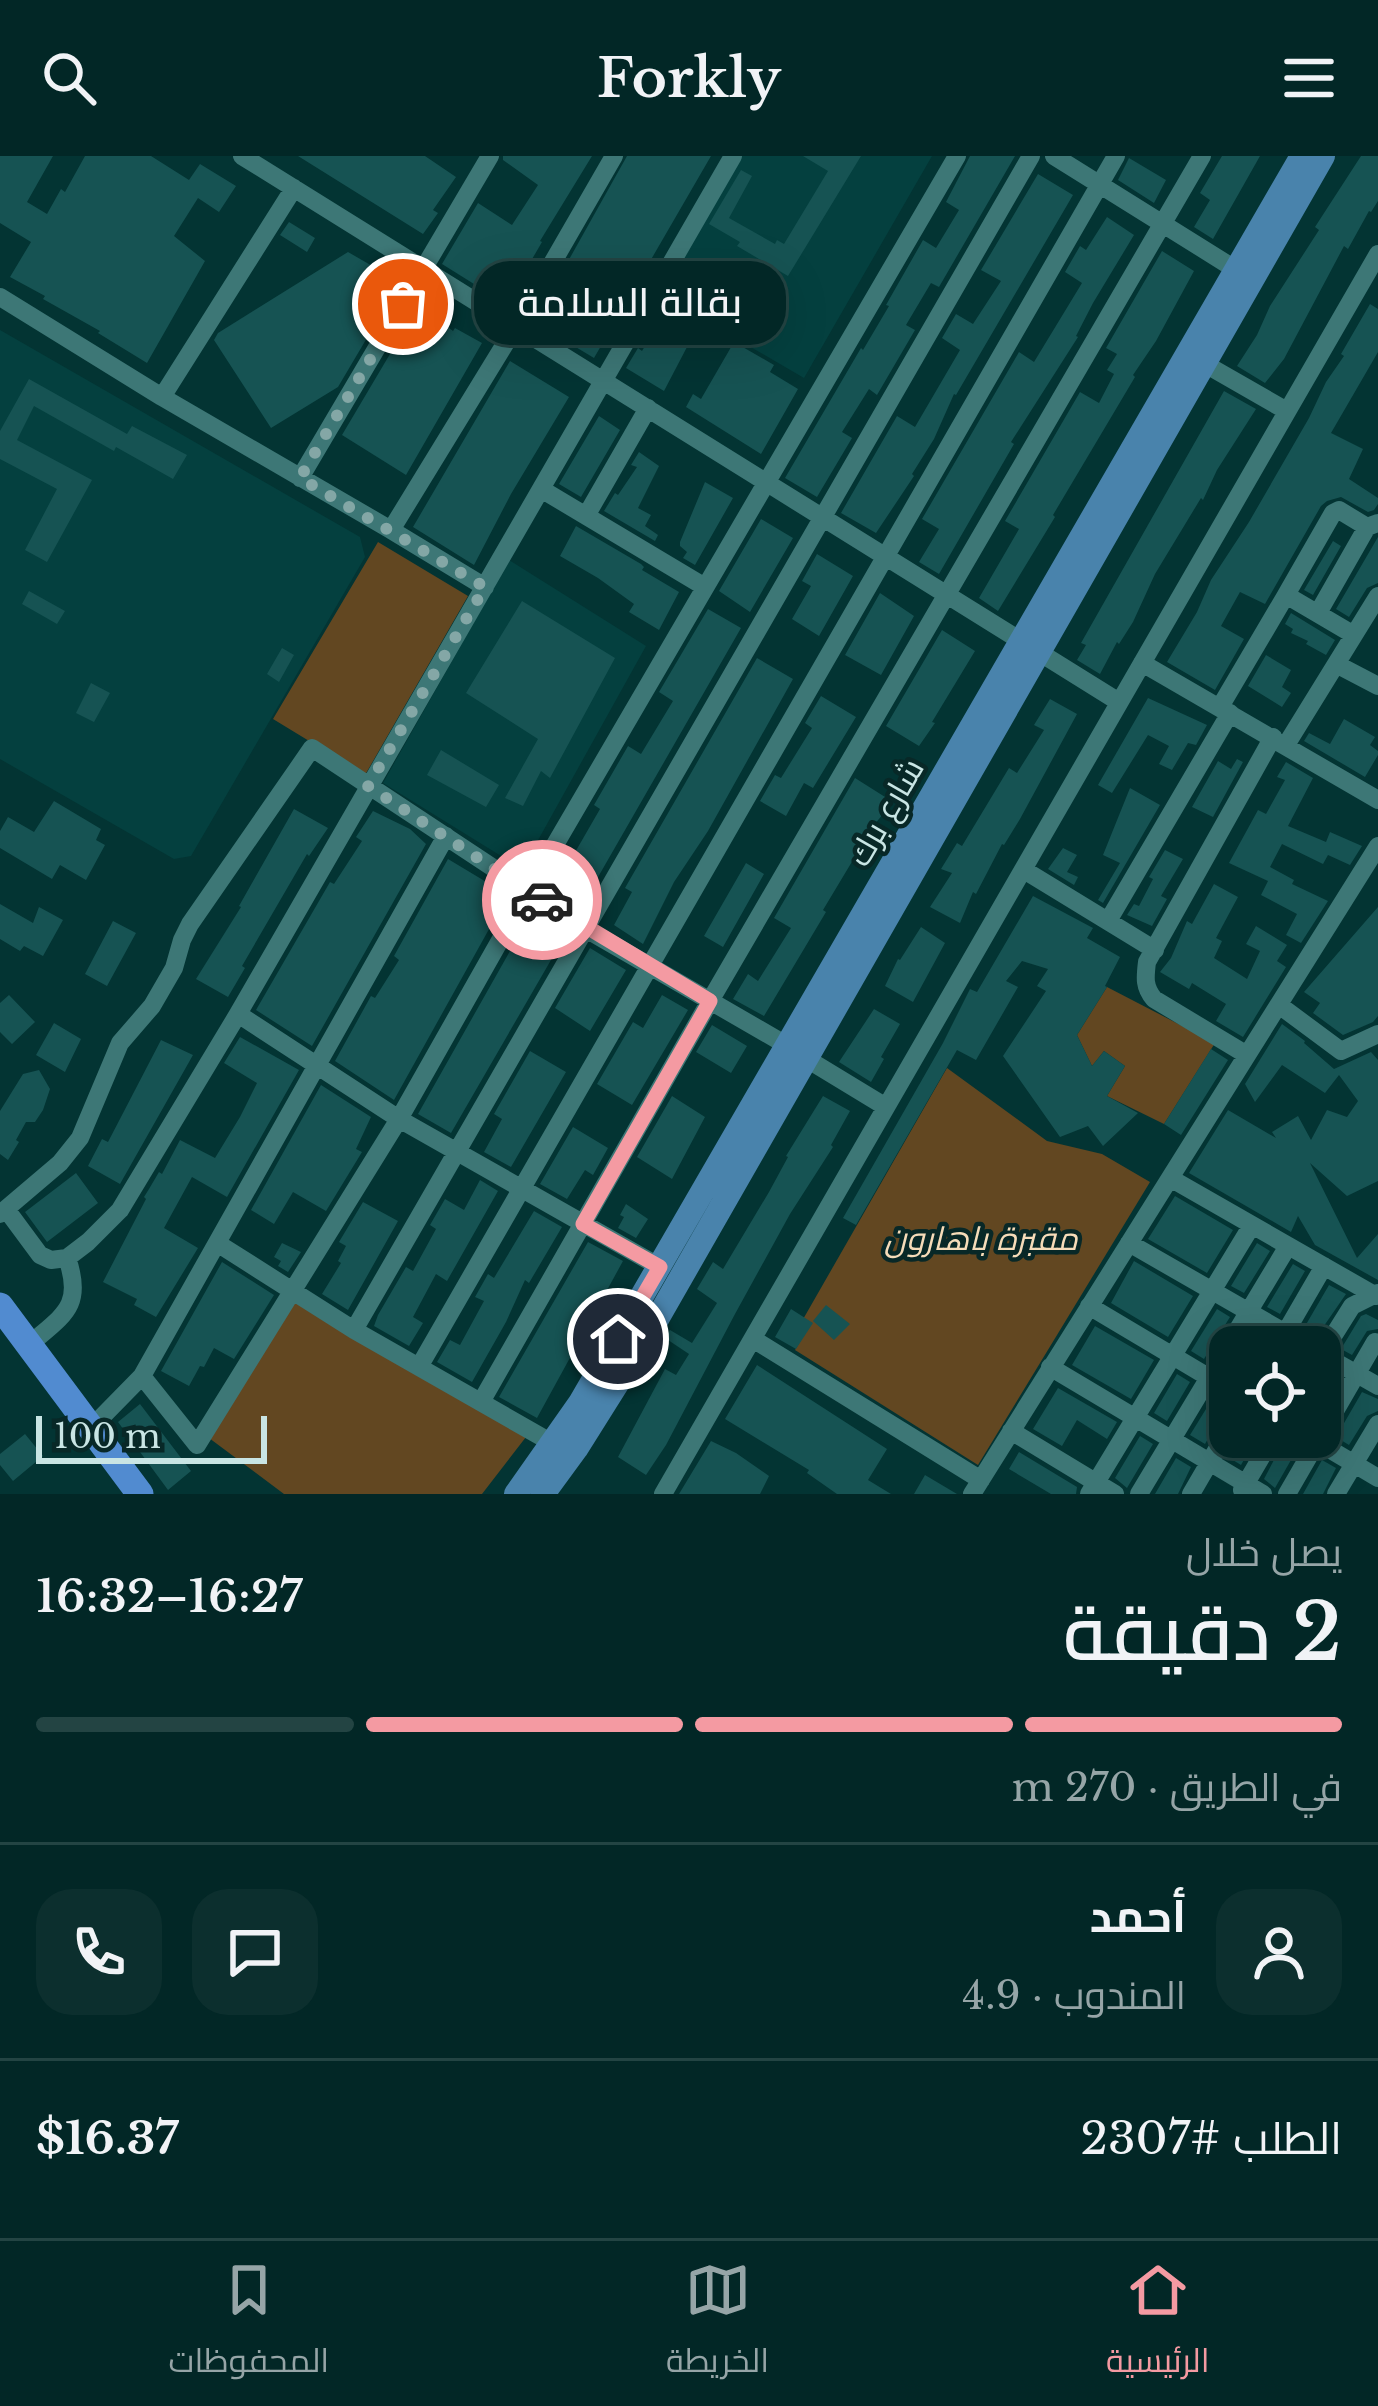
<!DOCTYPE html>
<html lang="ar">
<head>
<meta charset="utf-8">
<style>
	body { margin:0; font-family:"Libre Baskerville",Cairo,serif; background:#0c2f2e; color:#f1f3f6; direction:rtl; height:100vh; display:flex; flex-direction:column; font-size:45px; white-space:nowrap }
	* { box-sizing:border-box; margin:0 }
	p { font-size:39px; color:#96a5a7 }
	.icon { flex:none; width:66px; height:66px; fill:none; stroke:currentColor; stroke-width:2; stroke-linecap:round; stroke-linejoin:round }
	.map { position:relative; height:1338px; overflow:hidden; direction:ltr }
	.sheet { display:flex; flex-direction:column; background:#022726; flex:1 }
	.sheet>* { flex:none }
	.fabs { position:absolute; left:1209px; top:1170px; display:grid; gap:24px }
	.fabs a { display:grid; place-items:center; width:132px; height:132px; border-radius:24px; background:#022726; box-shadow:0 12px 48px #0002,0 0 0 3px #234443; font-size:60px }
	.scale { position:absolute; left:36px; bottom:30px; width:231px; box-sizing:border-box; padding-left:12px; border:6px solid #c9e5e4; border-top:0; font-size:33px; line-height:42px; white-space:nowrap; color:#c9e5e4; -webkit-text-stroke:9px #082827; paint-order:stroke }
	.pin { position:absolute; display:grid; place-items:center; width:102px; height:102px; color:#fff; margin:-51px; border:6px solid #fff; border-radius:50%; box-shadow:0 3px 12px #0007 }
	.courier { position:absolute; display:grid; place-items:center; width:120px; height:120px; margin:-60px; border:9px solid #f49aa2; border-radius:50%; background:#fff; color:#222; box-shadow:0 3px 15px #0007 }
	.bubble { position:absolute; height:84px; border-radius:36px; background:#022726; box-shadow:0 12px 48px #0002,0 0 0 3px #234443; font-size:39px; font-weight:600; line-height:84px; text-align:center; direction:rtl }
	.headline em { font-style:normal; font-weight:600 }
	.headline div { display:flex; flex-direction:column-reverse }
	.headline { display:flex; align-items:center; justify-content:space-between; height:204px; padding:0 36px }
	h1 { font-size:78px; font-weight:600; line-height:90px }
	.bar { display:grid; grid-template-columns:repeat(4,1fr); gap:18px 12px; align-content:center; height:144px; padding:0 36px }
	.bar i { height:15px; border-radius:9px; background:#234443 }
	.bar .current { background:#f49aa2 }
	.bar p { grid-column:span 4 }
	.line { display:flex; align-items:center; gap:30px; padding:0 36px; border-top:3px solid #234443 }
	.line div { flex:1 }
	.round { display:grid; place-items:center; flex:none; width:126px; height:126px; border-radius:36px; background:#0c2f2e }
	header { display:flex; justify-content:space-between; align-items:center; height:156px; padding:0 36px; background:#022726; font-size:54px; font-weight:600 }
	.menu { display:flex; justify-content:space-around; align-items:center; height:168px; border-top:3px solid #234443; background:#022726; font-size:33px; color:#96a5a7 }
	.menu a { display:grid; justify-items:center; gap:6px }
	.menu .current { color:#f49aa2 }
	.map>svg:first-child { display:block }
	.built { fill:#04403f }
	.green { fill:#624721 }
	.building { fill:#165353 }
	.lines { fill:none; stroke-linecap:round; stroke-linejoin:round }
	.minor { stroke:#3d7776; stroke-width:18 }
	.major { stroke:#4983ac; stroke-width:24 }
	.highway { stroke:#518bd0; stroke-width:27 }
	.done { stroke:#84a7a6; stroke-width:12; stroke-dasharray:0 21.6 }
	.route { stroke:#f49aa2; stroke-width:15 }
	.labels { text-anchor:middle; stroke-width:9; stroke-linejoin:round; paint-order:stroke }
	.street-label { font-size:33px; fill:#c9e5e4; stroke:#082827 }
	.park-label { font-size:33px; font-style:italic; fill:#f6dcb9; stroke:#082827 }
</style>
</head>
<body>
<header><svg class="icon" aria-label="menu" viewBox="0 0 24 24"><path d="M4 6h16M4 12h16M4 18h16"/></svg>Forkly<svg class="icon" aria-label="search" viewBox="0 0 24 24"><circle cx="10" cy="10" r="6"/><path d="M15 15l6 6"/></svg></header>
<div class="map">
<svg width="1378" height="1338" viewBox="0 0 1378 1338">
	<rect width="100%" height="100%" fill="#033433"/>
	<!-- built -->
	<path class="built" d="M740,0H932L804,222L661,139Z
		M0,174L360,381L365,401L191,700L174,703L0,603Z
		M509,404L646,490L522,713L383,627Z"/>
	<!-- green -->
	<path class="green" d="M378,386L468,440L365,619L273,563Z
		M1107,831L1215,887L1164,968L1107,940L1125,910L1104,895L1092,910L1077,879Z
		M947,912L1047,985L1102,998L1150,1026L978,1309L795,1194L801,1184L794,1179Z
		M294,1144L526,1281L482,1338H284L209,1282Z"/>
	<!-- building -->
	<path class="building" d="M0,0H53L27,46L47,58L61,33L65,36L85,0H151L189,24L200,8L236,30L219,56L198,42L174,80L205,105L147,207L98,177L100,175L43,143L45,140L10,121L31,86L0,67Z
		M298,0H425L456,21L433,54L438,57L423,78Z
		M503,0H592L540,85L542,86L506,148L442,108L478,47L512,69L538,29L503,4Z
		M627,0H711L594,202L534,166Z
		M803,0H861L788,120L737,90L740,86L709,68L741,14L752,20L729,62L775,88L777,84L784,88L828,15Z
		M970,0H1015L939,131L931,127L906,169L915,174L877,239L869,233L842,276L852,282L817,341L785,322L861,192L863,194L889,150L886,149L923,84L936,92L959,54L946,46Z
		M1222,0H1260L1213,83L1194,71L1210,44L1200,37Z
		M1361,0H1378V45L1371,56L1369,55L1348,93L1344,90L1284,203L1265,227L1237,210L1257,179L1270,150L1319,74L1315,71Z
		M1129,2L1166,24L1154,47L1118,24Z
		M1038,18L1073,39L956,239L954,238L934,283L912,318L914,320L876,377L841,357L897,260L915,271L960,194L942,182L956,158L973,168L1001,125L981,114Z
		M1107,61L1134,79L1093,147L1076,180L1078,181L1011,286L1014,288L939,418L919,406L939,373L922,363L1019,196L1034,206L1082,127L1065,116L1080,90L1086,94Z
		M289,66L315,82L307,96L280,79Z
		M1162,95L1194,115L1156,185L1133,219L1135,221L1053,359L1055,361L998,455L979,442L1019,373L1005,365L1080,236L1099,247L1114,218L1107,214L1117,198L1106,192Z
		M348,96L400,126L338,231L271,272L214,184L218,177Z
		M1370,148L1378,153V196L1331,277L1363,293L1349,323L1378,342V348L1374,354L1368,356L1341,341L1327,345L1321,350L1265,448L1240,436L1221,470L1244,483L1215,534L1167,506L1197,456L1211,424L1249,366L1309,262L1326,226L1344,200L1341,198Z
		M419,149L453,175L455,172L482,187L406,319L342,279Z
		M655,173L687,191L664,235L626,212L638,192L642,195Z
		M734,186L774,209L770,216L798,233L761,298L686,251L693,238L701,243Z
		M510,205L569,241L511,338L474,409L413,371Z
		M29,223L127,278L132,270L187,299L173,323L116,291L114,295L34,250L17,284L92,324L47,406L25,394L57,333L0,303V275Z
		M1224,235L1256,253L1217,314L1203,344L1201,342L1155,418L1133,466L1119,488L1117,486L1100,518L1077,504L1086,489L1081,487Z
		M599,260L620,274L581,341L559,328Z
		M639,296L659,310L638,352L651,359L645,370L658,379L655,385L604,355L615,337L618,339L637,311L631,309Z
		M705,326L733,342L695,409L683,402L687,396L680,390V386Z
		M761,363L793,382L750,456L719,435Z
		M576,370L641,408L644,411L642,414L679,436L659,474L629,456L634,448L598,422L560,400Z
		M1378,381V427L1367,432L1349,461L1336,453Z
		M1333,385L1341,390L1313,439L1304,434Z
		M817,398L853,420L819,480L792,463L811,430L802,425Z
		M29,435L65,455L57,468L22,448Z
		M880,437L914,460L881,519L845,499Z
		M522,445L615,502L550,622L541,615L523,650L505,642L538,583L466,537Z
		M708,453L741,472L582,749L547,728L563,701L570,705L600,653L594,649L628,590L641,598L673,545L659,536Z
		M1291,457L1335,484L1326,499L1306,488L1308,485L1291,477L1293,473L1285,468Z
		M942,474L975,495L932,566L935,567L919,590L886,570Z
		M282,492L294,499L279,526L267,518Z
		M1266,499L1291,514L1282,531L1291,537L1282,551L1248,530Z
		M757,502L793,523L708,675L674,726L643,788L614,769L632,736L625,732Z
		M91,527L110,537L94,566L76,557Z
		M821,540L856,561L813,632L804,627L786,660L760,645L775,619L781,622L812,572L805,567Z
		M1148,542L1207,569L1196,589L1188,587L1172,614L1159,608L1169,590L1148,579L1112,637L1098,629Z
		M1050,543L1077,558L1020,663L1004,689L1002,688L976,738L973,736L960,767L930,751L952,717L941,713L957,687L962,690L1009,612L1017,617L1044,574L1034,569Z
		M1344,563L1375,581L1370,589L1378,595V599L1365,621L1304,585L1309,577L1330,588Z
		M441,594L499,629L486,651L427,619Z
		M1237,603L1243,606L1213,661L1192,651L1218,605L1231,613Z
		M1286,606L1313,622L1288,670L1326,686L1330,676L1362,690L1350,709L1328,699L1323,708L1282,688L1270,711L1294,724L1292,728L1328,745L1301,787L1286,779L1297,758L1261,739L1268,725L1229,707L1258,654L1266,658L1285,624L1277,621Z
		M855,622L893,646L874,669L823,754L826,756L764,860L733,843L748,818L758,825L791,772L774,762Z
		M1130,632L1160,649L1103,747L1098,744L1120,707L1103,699Z
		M54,645L101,673L96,684L105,689L86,724L60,709L52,723L0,692V675L8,661L34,676Z
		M294,653L328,672L309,700L307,698L242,810L245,812L228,841L196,823L241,751L239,750Z
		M373,655L410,673L426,688L312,890L256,854L330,726L334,728L362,685L356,681Z
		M1063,692L1077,699L1067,716L1078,721L1074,729L1048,713Z
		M1165,694L1183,703L1161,740L1167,743L1152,770L1127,759L1134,748L1139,750L1153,723L1149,721Z
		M448,703L508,739L394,944L335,905L371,840L375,842L399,804L394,800Z
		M746,707L764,718L723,791L704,780Z
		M1214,728L1238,741L1216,782L1222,785L1214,802L1247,823L1260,795L1246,788L1256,770L1287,789L1277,805L1286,811L1243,881L1216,865L1226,848L1192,827L1189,833L1160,816L1171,802L1187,765L1192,768Z
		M1033,740L1093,772L1087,782L1120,801L1105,830L1107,831L1077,879L1092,910L1104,895L1125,910L1107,940L1138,957L1103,990L1088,970L1060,981L1003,900L1046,835L1037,830L1048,813L1022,805L1006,825L1018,831L976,904L957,894L856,1069L843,1062L943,887L970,833L977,836Z
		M0,748L33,767L39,751L63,764L43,800L24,790L20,795L0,783Z
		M1378,751V860L1373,866L1343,879L1313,857L1320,847L1304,836Z
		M532,756L566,778L451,977L418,958Z
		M113,765L136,777L107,830L85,818Z
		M921,771L945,787L913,846L885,830L898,803L900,804Z
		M590,792L626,814L590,875L555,852Z
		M9,839L35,866L12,888L0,876V847Z
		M662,839L688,854L632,949L597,928L633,866L643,872Z
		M874,853L900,868L881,901L884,903L871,926L839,906Z
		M54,867L81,883L65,916L36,899Z
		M1282,868L1305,885L1304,887L1334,913L1371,896L1378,904V1025L1347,1040L1310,1007L1357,1102L1378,1078V1124L1315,1089L1298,1060L1291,1076L1189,1017L1228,954L1276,982L1272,976L1298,960L1311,984L1327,954L1347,961L1358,945L1339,919L1325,937L1282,909L1255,946L1245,928Z
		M712,869L747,890L731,917L696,896Z
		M240,881L299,914L227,1041L192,1021L164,1072L198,1092L156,1161L134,1149L137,1143L103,1126L146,1043L144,1041L149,1033L159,1016L162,1018L180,984L215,1002L240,961L257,927L224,907Z
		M161,884L193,899L120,1028L88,1010L102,983L108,986Z
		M1211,893L1228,904L1181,979L1164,968Z
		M530,895L566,916L511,1011L484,996L502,963L494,958Z
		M39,914L50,933L43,954L35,966H26L16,984L19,986L8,1004L0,998V955L23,918Z
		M321,929L371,961L356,993L362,996L326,1055L293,1036L274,1068L251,1054Z
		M672,940L705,961L672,1023L637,1001Z
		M823,940L850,955L831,989L833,991L790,1058L735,1158L666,1289L646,1319L618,1301L665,1213L676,1219L689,1198L665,1182L670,1174L692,1187L717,1147L697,1133L713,1106L723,1113L769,1036L788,1001L786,1000Z
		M573,971L608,992L593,1019L585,1014L567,1043L540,1028Z
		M76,1017L98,1047L47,1086L25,1056Z
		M480,1024L498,1035L447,1125L436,1118L413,1161L423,1167L409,1190L374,1170L378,1159L406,1111L413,1115L436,1073L430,1069L445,1043L464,1054Z
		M1175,1040L1233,1074L1207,1117L1148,1083Z
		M363,1046L398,1065L348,1154L322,1138L341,1107L338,1105L346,1090L339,1086Z
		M626,1048L648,1063L636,1082L618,1072L624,1061L620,1059Z
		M534,1055L562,1071L529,1127L525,1124L506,1166L472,1226L437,1206L450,1184L460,1189L484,1145L475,1141L488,1118L494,1122Z
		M588,1086L623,1105L537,1262L499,1241Z
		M282,1087L301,1096L288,1116L278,1110L281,1105L274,1101Z
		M1257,1087L1270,1095L1244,1137L1231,1130Z
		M1134,1105L1193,1140L1168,1181L1111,1147Z
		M222,1106L274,1139L234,1203L214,1192L204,1211L200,1210L189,1230L161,1215Z
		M1293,1108L1305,1115L1280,1158L1267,1151Z
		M1329,1129L1346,1138L1317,1180L1304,1172Z
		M826,1149L850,1168L834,1184L813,1165Z
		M791,1153L813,1167L796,1193L775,1181Z
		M1217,1153L1230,1161L1204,1203L1191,1195Z
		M1366,1158L1378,1164V1173L1367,1175L1352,1199L1341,1193L1361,1160Z
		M1095,1170L1154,1204L1131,1243L1072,1209Z
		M757,1209L887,1293L868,1324L891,1338H837L807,1317L809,1314L725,1263Z
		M1320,1214L1338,1223L1320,1254Z
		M1177,1218L1190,1226L1167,1265L1154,1257Z
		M1058,1232L1117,1266L1107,1283L1077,1264L1062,1290L1033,1273Z
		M1362,1236L1378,1243V1255L1367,1260L1349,1289L1336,1281Z
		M1214,1240L1230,1247V1258L1219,1263L1205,1288L1190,1279Z
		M140,1248L191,1315L168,1334L118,1266Z
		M25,1278L43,1300L13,1325L0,1309V1298Z
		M1140,1280L1153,1288L1127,1332L1115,1322Z
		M1240,1281H1257L1241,1309L1228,1301Z
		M1286,1281H1296L1299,1290L1275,1332L1264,1323Z
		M711,1285L736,1297L769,1320L760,1338H679Z
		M1019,1296L1077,1331L1076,1338H1051L1009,1313Z
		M1176,1302L1191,1311L1178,1338H1155Z
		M1322,1304L1336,1312L1323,1338H1303Z
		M925,1319L957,1338H914Z"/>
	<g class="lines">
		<!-- minor -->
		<path class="minor" d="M242,0L1119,546
			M1054,0L1235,113
			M0,141L162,241L391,374
			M1205,208L1287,255
			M162,241L294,32
			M300,322L490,0
			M541,333L705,431
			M586,360L648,252
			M485,431L391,374L516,170L614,0
			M1286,439L1333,357L1339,354L1367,371L1378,367
			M1318,457L1367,371
			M1142,507L1378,644
			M1336,508L1378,530
			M1220,551L1286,439L1354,479
			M1286,589L1378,440
			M1024,714L1155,794
			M1108,765L1230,557
			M1279,849L1341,895L1378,878
			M238,858L399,963L660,1111
			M1247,899L1154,843C1144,831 1145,822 1147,806L1273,581
			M807,903L886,951
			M1170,1022L1376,1140
			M6,1053L40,1099L51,1104L67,1102L88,1086L120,1054L238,858L733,0
			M0,1058L60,1007L80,982L120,887L152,850L174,812L182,784L190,768L312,592L584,772L788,890
			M217,1087L354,1174L554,1288
			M1129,1087L1310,1191
			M1089,1150L1230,1234
			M354,1174L1031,0
			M753,1183L981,1324
			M29,1189C63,1159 84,1151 67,1102
			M1277,1191L1324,1110
			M1320,1197L1378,1230
			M1320,1201L1352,1150L1378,1137
			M419,1211L1116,0
			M1050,1211L1263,1338
			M142,1220L197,1289L399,963L528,735L957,0
			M481,1246L710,845L1202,0
			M91,1272L142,1220L446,680
			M1011,1275L1115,1338
			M1309,1281L1378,1322
			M1320,1281L1375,1186
			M1242,1334L1273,1281
			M663,1338L1378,98
			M972,1338L1378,690
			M1089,1338L1252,1069
			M1139,1338L1288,1090
			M1191,1338L1230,1271
			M1287,1338L1320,1281
			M1336,1338L1378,1268"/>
		<!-- major -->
		<path class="major" d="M516,1338L580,1247L1302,0
			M543,1338L576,1293L652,1172L1323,0"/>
		<!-- highway -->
		<path class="highway" d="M0,1150L140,1338"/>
	</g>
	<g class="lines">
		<!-- done -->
		<path class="done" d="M403,148L300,322L485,431L368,630L542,744"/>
		<!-- route -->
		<path class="route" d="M542,744L710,845L583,1068L660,1111L618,1183"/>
	</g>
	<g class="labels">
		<!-- street labels -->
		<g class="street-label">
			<text transform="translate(885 656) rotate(-60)" y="12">شارع برك</text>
		</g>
		<!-- park labels -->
		<g class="park-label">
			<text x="981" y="1094">مقبرة باهارون</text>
		</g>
	</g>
</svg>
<div class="fabs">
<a><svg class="icon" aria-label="locate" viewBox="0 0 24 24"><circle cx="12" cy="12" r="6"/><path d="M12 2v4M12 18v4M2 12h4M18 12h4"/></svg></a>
</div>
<div class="scale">100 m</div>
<div class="pin" style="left:403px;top:148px;background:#ea580c"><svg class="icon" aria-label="bag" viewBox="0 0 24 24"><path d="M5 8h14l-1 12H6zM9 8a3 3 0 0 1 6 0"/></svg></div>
<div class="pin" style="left:618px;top:1183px;background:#1f2937"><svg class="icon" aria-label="home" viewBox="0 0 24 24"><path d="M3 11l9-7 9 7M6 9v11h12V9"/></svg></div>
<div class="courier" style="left:542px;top:744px"><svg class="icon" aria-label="car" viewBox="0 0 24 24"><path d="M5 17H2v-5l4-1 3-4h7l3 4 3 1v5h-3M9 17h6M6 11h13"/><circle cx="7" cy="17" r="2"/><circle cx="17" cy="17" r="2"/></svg></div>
<div class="bubble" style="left:474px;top:105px;width:312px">بقالة السلامة</div>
</div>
<section class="sheet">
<div class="headline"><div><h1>2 دقيقة</h1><p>يصل خلال</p></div><em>16:27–16:32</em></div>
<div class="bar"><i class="current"></i><i class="current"></i><i class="current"></i><i></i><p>في الطريق · 270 m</p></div>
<div class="line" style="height:216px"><a class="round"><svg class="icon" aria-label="person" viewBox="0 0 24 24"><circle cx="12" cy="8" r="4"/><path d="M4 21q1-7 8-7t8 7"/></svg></a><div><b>أحمد</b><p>المندوب · 4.9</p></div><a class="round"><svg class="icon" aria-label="chat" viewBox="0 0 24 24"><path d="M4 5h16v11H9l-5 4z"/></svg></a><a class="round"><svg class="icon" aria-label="phone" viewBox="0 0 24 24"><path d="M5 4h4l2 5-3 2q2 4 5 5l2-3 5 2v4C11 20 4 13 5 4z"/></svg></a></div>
<div class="line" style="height:156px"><div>الطلب #2307</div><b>$16.37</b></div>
</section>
<nav class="menu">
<a class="current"><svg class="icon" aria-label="home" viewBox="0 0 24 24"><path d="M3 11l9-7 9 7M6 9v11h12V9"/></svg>الرئيسية</a>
<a><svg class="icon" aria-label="map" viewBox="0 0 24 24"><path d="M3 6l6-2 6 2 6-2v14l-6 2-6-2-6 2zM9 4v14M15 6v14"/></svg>الخريطة</a>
<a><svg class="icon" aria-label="saved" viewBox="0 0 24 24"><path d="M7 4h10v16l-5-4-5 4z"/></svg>المحفوظات</a>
</nav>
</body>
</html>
